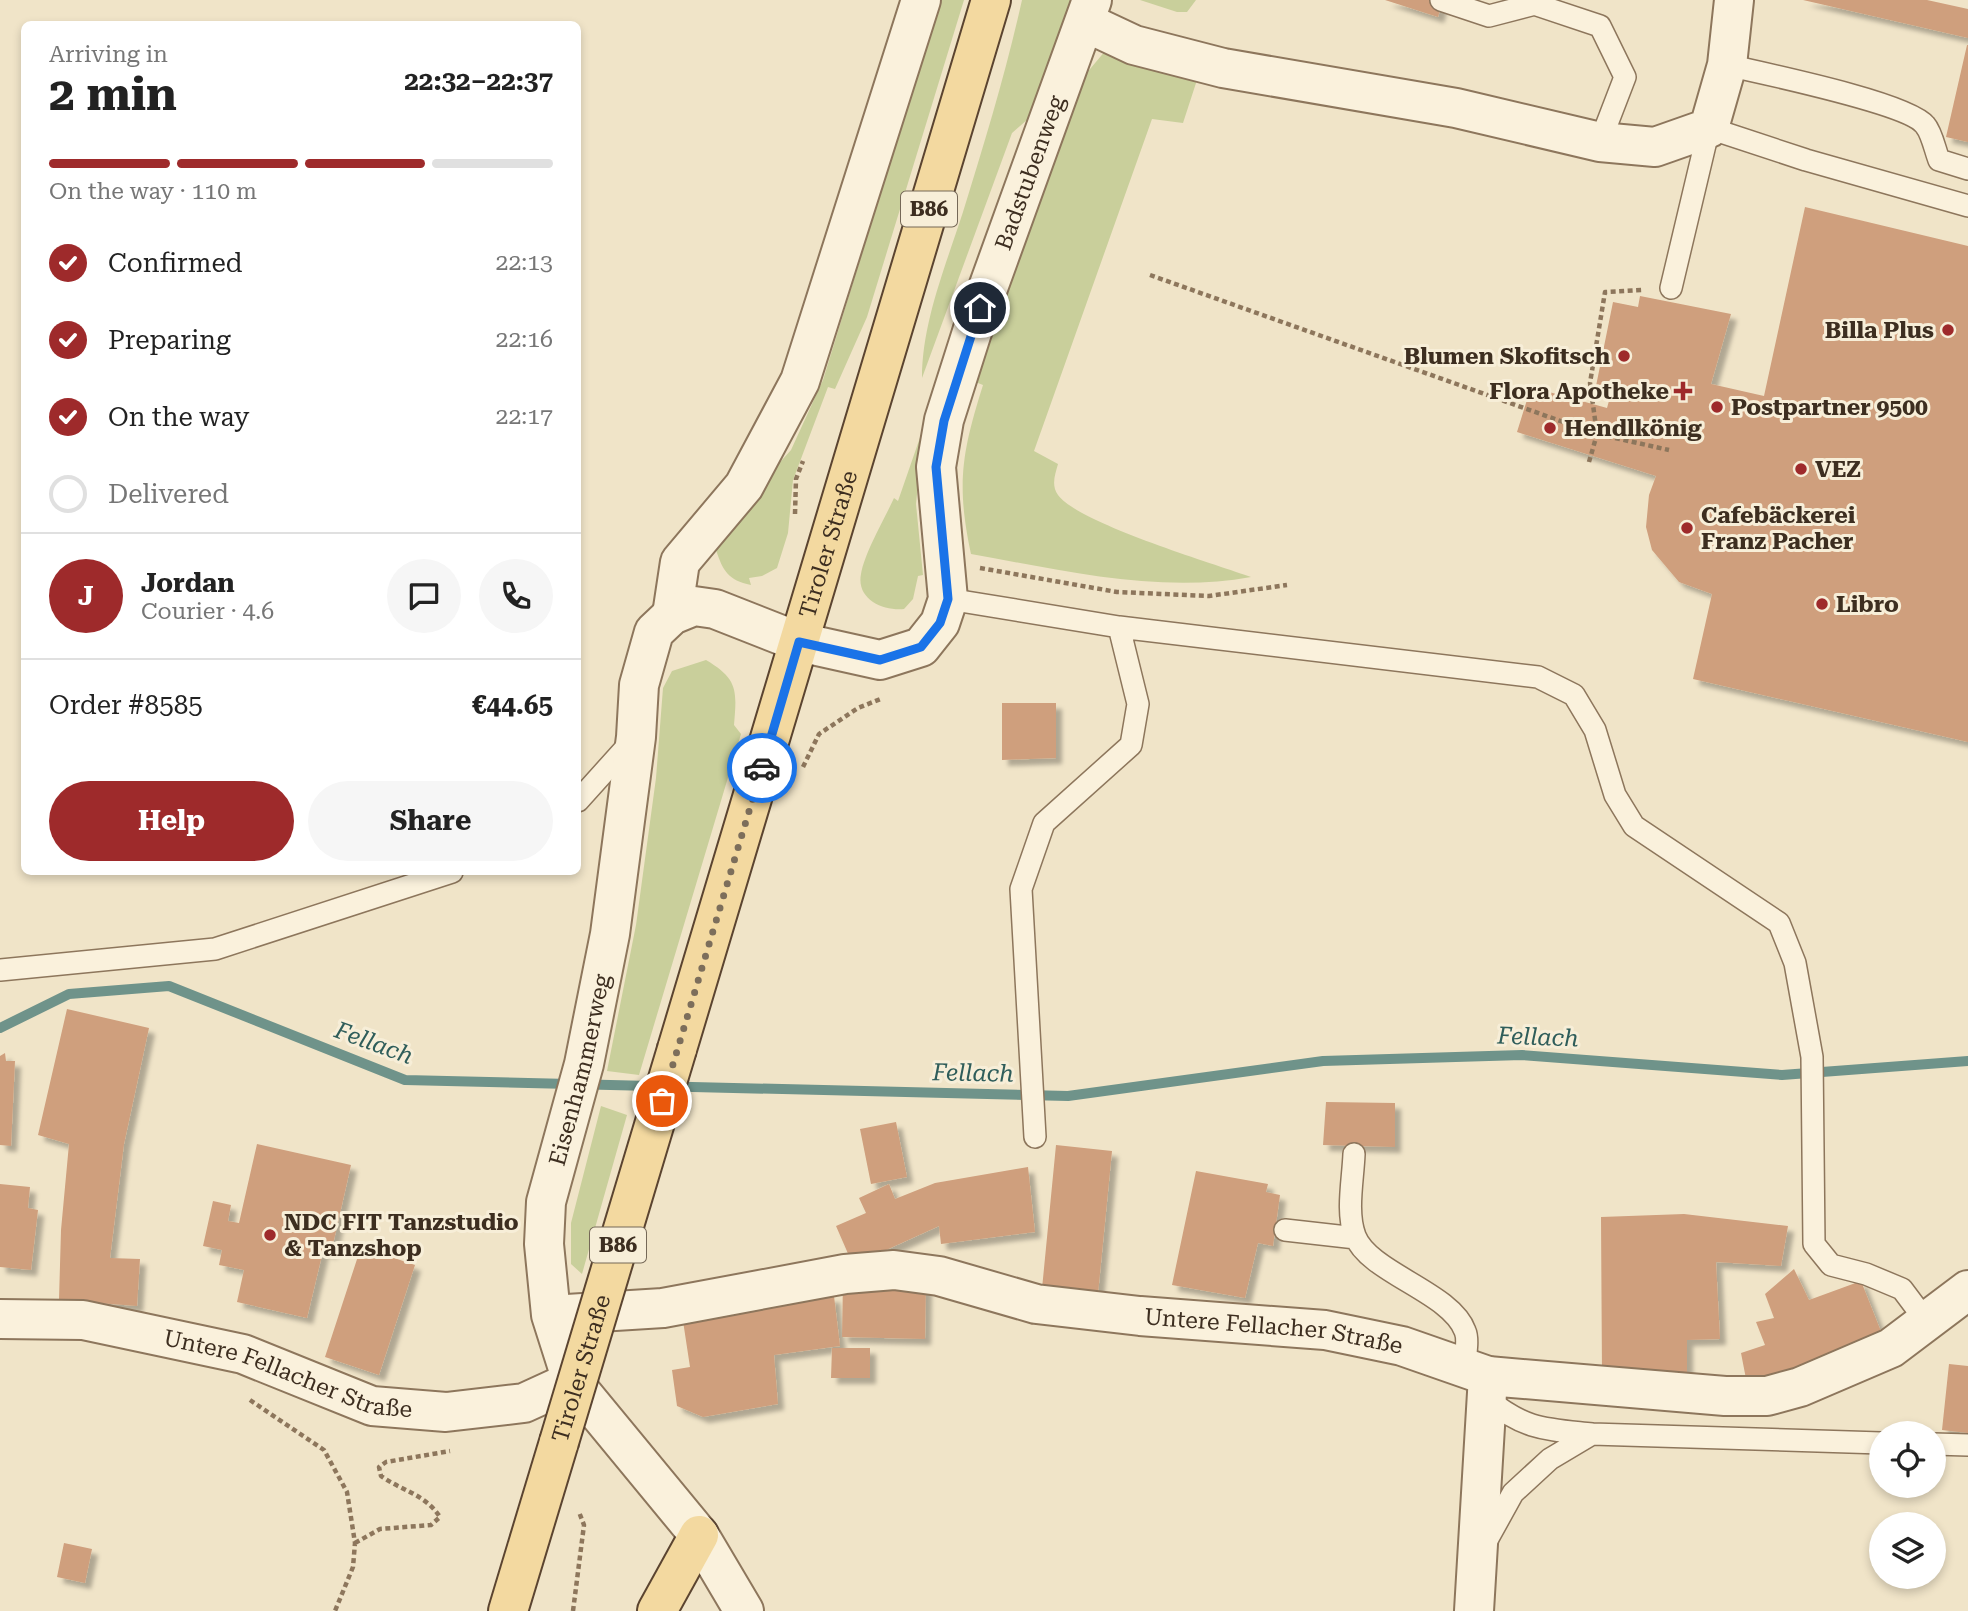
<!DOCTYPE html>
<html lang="en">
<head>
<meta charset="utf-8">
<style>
	body { margin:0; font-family:"Roboto Serif",serif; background:#f6f6f6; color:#222; height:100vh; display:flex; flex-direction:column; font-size:26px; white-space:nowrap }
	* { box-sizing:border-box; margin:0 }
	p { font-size:23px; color:#767676 }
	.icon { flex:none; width:38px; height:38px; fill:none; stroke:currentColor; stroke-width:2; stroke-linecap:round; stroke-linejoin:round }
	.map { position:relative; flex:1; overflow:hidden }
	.side { position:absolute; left:21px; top:21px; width:560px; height:854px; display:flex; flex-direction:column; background:#fff; border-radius:10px; box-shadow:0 4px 10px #0003 }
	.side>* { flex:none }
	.controls { position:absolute; left:1869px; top:1421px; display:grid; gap:14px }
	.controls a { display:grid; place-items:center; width:77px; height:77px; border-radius:50%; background:#fff; box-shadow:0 4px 10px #0003; font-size:35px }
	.pin { position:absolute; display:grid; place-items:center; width:60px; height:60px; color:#fff; margin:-30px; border:4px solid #fff; border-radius:50%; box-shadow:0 2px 7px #0007 }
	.courier { position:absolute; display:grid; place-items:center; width:70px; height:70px; margin:-35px; border:5px solid #1a73e8; border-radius:50%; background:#fff; color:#222; box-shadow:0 2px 9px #0007 }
	.headline em { font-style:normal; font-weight:700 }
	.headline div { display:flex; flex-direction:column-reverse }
	.headline { display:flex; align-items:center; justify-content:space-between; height:119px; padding:0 28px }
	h1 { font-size:46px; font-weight:700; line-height:52px }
	.bar { display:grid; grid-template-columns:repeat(4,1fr); gap:10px 7px; align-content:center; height:84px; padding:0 28px }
	.bar i { height:9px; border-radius:5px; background:#e0e0e0 }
	.bar .selected { background:#9e2a2b }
	.bar p { grid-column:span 4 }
	.line { display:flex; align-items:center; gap:18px; padding:0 28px; border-top:2px solid #e0e0e0 }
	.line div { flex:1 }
	.round { display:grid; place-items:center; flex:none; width:74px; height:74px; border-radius:37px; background:#f6f6f6 }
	ol { padding:0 28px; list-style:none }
	li { display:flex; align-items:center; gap:21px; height:77px }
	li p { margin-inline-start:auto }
	li .icon { padding:7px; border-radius:50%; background:#9e2a2b; color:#fff; stroke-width:4 }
	li:last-child { color:#767676 }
	li i { width:38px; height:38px; border:4px solid #e0e0e0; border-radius:50% }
	.action { display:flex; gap:14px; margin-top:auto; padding:14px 28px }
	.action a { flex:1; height:80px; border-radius:42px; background:#9e2a2b; color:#fff; font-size:28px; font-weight:700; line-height:80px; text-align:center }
	.action a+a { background:#f6f6f6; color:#222 }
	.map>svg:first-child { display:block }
	.green { fill:#c9cf9b }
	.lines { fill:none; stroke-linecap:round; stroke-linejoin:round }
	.stream { stroke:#6f938a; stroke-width:10 }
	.building { fill:#cf9f7d; filter:url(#shadow) }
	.lane-casing { stroke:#8d765c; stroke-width:24 }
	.street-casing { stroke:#8d765c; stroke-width:42 }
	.primary-casing { stroke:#5b4430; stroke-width:42 }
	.path { stroke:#8d765c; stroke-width:4.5; stroke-dasharray:5 3.5; stroke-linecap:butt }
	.lane { stroke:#faf1dc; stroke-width:21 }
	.street { stroke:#faf1dc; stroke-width:38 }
	.primary { stroke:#f3d9a0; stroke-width:38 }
	.primary-bridge-casing { stroke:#5b4430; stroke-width:42; stroke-linecap:butt }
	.primary-bridge { stroke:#f3d9a0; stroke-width:38 }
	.done { stroke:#7c6e5b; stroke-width:7; stroke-dasharray:0 12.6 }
	.route { stroke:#1a73e8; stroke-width:9 }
	.poi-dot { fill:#9e2a2b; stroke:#f7eed8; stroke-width:2.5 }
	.labels { text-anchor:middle; stroke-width:6; stroke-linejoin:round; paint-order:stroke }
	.shield { fill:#f7eed8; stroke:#756857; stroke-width:2 }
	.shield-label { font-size:21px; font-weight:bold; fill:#3d2e20 }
	.street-label { font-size:23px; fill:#3d2e20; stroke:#f7eed8 }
	.poi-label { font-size:23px; font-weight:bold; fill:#3d2e20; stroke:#f7eed8; text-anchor:start }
	.water-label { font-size:24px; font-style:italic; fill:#2f5d5a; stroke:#f7eed8 }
</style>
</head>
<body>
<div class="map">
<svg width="1968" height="1611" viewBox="0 0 1968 1611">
	<defs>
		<filter id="shadow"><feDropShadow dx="6" dy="6" stdDeviation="2" flood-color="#0004"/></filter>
	</defs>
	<rect width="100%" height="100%" fill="#f0e4c8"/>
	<!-- green -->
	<path class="green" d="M940,0H964L867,317L835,389L828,387L793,480L788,533L777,568L762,576L749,578L751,585C728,580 723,571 716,550L737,510L791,450L823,380Z
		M1022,0H1073L1028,119L1012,133L922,378C922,322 946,265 963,212C985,141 1006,72 1022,0Z
		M1140,0H1196L1187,12H1177Z
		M1106,50L1195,75L1196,83L1183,123L1152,119L1034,451L1058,464C1055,475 1051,485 1058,495C1078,523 1212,563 1251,577C1159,594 1062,570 971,554C956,484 962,452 983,385L973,381L1085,75Z
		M924,426L916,504L923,575L918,576L913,599L904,609C883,611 856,599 861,574C865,552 884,520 894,498L898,501Z
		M706,660C738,679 737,690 734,725L741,734L639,1075L607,1071L636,925L656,778L663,688L672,671Z
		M601,1106L627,1115L582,1274L571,1264V1223Z"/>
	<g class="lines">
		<!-- stream -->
		<path class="stream" d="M0,1028L69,994L169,986L405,1080L1068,1096L1323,1061L1522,1055L1782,1075L1968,1061"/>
	</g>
	<!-- building -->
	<path class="building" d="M1385,0H1443L1438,17Z
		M1803,0H1927L1968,9V38Z
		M1967,45H1968V142L1946,137Z
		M1805,207L1968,246V742L1693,679L1712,594L1679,582L1652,550L1646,527L1649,495L1656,476L1517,432L1531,387L1607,408L1612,390L1596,386L1613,302L1638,307L1640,296L1731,314L1711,384L1764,396Z
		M1002,703H1056V758L1002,760Z
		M67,1009L149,1028L124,1144L110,1258L140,1259L137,1306L59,1300L61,1230L69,1144L38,1135Z
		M5,1053L6,1061H15L11,1146L0,1145V1056Z
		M1326,1102L1395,1103V1147L1323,1145Z
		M896,1122L907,1177L871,1184L860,1129Z
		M257,1144L351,1165L331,1253L323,1251L307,1318L237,1302L244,1270L219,1265L222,1250L203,1246L213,1201L231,1205L228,1221L239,1223Z
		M1056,1145L1112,1151L1097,1304L1041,1299Z
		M1028,1167L1035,1232L941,1244L939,1226L853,1265L836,1226L866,1213L859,1198L889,1184L895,1199L935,1183Z
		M1196,1171L1268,1184L1266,1192L1280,1195L1273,1246L1258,1243L1245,1298L1172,1285Z
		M0,1184L30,1187L28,1208L38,1210L31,1270L0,1267Z
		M1684,1214L1788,1226L1781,1266L1716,1262L1720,1339L1687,1340V1372L1602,1376L1601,1217Z
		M361,1247L415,1265L379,1375L325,1357Z
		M1794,1269L1809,1300L1861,1281L1884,1339L1780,1382L1747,1384L1741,1353L1765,1345L1756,1322L1774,1318L1765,1294Z
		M843,1280L926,1282L925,1339L842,1337Z
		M834,1296L840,1346L774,1355L778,1404L703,1417L677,1406L672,1370L690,1367L683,1321Z
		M832,1348H870V1378H831Z
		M1949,1364L1968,1366V1433L1942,1430Z
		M64,1543L92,1549L85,1583L57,1577Z"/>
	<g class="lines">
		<!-- lane casing -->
		<g class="lane-casing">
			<path id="lane" d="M1441,0L1489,16L1535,4
				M1522,0L1600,26L1625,77L1600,142
				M1727,65C1761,73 1908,103 1925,125C1932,133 1935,150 1939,160L1968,169
				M1671,288L1709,128L1806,160L1968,206
				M948,599L1119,627L1538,677L1574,695L1595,730L1615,795L1634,826L1779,923L1795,963L1812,1057L1814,1244L1831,1265L1866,1274L1902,1289L1926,1321
				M578,801L632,741
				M0,970L215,949L452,872
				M1035,1137L1021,889L1044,823L1131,745L1138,704L1119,627
				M1354,1154C1353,1180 1346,1212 1355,1236C1369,1273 1451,1292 1465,1331C1469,1340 1465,1358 1464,1369
				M1285,1230L1356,1238
				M1487,1399C1526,1430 1544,1429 1592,1434
				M1934,1444L1968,1445
				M1487,1540L1513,1493L1550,1459L1592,1434L1881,1443"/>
		</g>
		<!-- street casing -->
		<g class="street-casing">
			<g id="street">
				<path d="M1085,22L1134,45L1223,68L1456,108L1600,142L1655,147L1709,128L1727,65L1734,0"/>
				<path d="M672,615L680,562L744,486L800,381L921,0"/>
				<path id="s1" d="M567,1314L663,1308L845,1274L894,1270L939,1276L1036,1304L1140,1316L1325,1330L1402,1346L1488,1376L1725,1396H1767L1800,1387L1891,1348L1968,1290"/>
				<path id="s2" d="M0,1319L83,1320L243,1354L372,1406L446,1412L524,1403L572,1381"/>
				<path id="s3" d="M744,1611L699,1535L572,1381L551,1315L544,1244L546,1202L584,1064L610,934L636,737L639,685L654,632L672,615L694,606L715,609L799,642L880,660L921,647L940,623L948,599L936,467L944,420L972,332L1092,0"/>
				<path d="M1474,1611L1488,1376"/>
			</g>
		</g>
		<!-- primary casing -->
		<g class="primary-casing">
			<g id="primary">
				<path id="s4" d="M677,1049L991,0"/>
				<path d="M508,1611L559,1442"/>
				<path d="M657,1611L699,1535"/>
			</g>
		</g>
		<!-- path -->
		<path class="path" d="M1150,275L1597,434L1669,450
			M1589,462L1597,434L1590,383L1605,292L1642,290
			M795,514L796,479L803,461
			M980,568L1117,592L1209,596L1287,585
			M803,767L819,734L858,708L883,698
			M250,1400L324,1450L347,1492L355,1543L353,1567L335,1611
			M355,1543L380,1529L431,1525L440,1517C425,1494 402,1491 381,1476L379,1467L386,1462L450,1451
			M573,1611L584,1525L579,1512"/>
		<!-- lane -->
		<use href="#lane" class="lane"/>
		<!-- street -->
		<use href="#street" class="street"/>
		<!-- primary -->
		<use href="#primary" class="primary"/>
		<!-- primary-bridge casing -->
		<g class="primary-bridge-casing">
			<g id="primary-bridge">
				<path id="s5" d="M559,1442L677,1049"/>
			</g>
		</g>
		<!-- primary-bridge -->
		<use href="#primary-bridge" class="primary-bridge"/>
	</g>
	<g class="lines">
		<!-- done -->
		<path class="done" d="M662,1101L762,768"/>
		<!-- route -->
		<path class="route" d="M762,768L799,642L880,660L921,647L940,623L948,599L936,467L944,421L980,308"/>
	</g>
	<!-- markers -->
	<g class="poi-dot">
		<circle cx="1948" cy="330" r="7"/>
		<circle cx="1624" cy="356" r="7"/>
		<path d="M1679.5 380.5h7v7h7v7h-7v7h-7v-7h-7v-7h7z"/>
		<circle cx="1717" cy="407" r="7"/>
		<circle cx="1550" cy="428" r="7"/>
		<circle cx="1801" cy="469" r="7"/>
		<circle cx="1687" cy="528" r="7"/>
		<circle cx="1822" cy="604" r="7"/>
		<circle cx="270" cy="1235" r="7"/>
	</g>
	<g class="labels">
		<!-- shield labels -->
		<g class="shield">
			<rect x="901" y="191.5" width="56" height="35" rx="5"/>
			<rect x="590" y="1227.5" width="56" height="35" rx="5"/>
		</g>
		<g class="shield-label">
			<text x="929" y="216">B86</text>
			<text x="618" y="1252">B86</text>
		</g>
		<!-- street labels -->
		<g class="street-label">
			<text dy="8" stroke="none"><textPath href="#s3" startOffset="1836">Badstubenweg</textPath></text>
			<text dy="8" stroke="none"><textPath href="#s4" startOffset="527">Tiroler Straße</textPath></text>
			<text dy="8" stroke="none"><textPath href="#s3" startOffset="607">Eisenhammerweg</textPath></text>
			<text dy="8" stroke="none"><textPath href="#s1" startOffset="716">Untere Fellacher Straße</textPath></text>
			<text dy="8" stroke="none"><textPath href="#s5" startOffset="77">Tiroler Straße</textPath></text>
			<text dy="8" stroke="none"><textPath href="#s2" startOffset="296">Untere Fellacher Straße</textPath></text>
		</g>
		<!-- poi labels -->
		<g class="poi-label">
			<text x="1934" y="338" text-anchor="end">Billa Plus</text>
			<text x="1610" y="364" text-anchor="end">Blumen Skofitsch</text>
			<text x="1669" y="399" text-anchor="end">Flora Apotheke</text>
			<text x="1731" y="415">Postpartner 9500</text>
			<text x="1564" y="436">Hendlkönig</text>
			<text x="1815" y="477">VEZ</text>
			<text x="1701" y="523">Cafebäckerei<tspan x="1701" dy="26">Franz Pacher</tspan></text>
			<text x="1836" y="612">Libro</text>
			<text x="284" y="1230">NDC FIT Tanzstudio<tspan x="284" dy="26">&amp; Tanzshop</tspan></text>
		</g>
		<!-- water labels -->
		<g class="water-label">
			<text transform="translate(1538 1037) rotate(2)" y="8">Fellach</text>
			<text transform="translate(374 1043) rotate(20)" y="8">Fellach</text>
			<text transform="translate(973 1073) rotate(1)" y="8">Fellach</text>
		</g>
	</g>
</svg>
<div class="controls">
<a><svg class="icon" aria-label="locate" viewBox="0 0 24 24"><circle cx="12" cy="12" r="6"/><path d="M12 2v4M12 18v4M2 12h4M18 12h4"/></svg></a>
<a><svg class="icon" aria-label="layers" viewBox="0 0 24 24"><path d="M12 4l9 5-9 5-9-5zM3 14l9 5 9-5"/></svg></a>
</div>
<div class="pin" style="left:662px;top:1101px;background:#ea580c"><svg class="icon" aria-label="bag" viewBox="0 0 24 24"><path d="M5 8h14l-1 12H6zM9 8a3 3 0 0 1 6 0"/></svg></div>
<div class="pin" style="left:980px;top:308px;background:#1f2937"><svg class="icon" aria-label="home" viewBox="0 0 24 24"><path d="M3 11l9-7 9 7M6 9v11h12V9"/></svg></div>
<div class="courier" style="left:762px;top:768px"><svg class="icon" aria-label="car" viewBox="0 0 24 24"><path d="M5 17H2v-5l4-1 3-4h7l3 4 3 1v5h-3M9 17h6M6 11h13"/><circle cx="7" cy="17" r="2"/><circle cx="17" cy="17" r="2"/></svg></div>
<section class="side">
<div class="headline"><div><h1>2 min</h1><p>Arriving in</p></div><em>22:32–22:37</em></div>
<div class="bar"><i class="selected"></i><i class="selected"></i><i class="selected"></i><i></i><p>On the way · 110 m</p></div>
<ol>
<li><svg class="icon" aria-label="check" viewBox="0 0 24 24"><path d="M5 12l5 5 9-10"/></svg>Confirmed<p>22:13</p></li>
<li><svg class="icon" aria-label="check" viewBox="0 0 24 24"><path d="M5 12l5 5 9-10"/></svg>Preparing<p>22:16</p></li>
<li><svg class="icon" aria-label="check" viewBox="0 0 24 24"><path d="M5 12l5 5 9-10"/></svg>On the way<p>22:17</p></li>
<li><i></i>Delivered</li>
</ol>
<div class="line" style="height:126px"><b class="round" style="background:#9e2a2b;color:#fff">J</b><div><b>Jordan</b><p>Courier · 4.6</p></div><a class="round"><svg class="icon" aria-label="chat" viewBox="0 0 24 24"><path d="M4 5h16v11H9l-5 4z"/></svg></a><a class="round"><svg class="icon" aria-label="phone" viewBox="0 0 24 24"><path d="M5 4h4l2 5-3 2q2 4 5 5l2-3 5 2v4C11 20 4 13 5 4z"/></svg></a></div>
<div class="line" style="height:91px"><div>Order #8585</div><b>€44.65</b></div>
<div class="action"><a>Help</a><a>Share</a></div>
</section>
</div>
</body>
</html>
